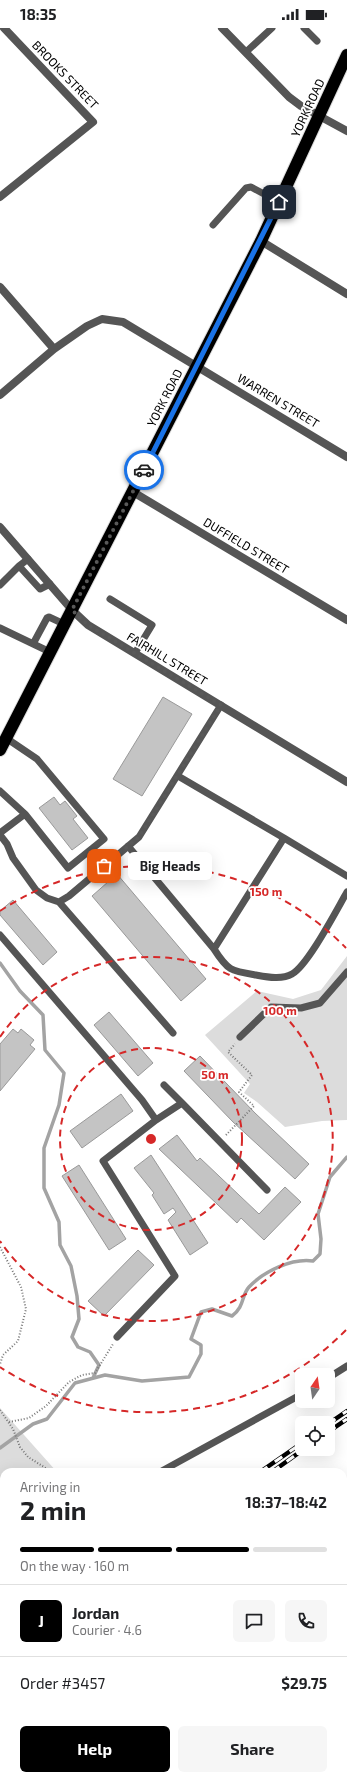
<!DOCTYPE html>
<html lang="en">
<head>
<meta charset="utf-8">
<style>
	body { margin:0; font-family:"Exo 2",sans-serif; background:#f6f6f6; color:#202124; height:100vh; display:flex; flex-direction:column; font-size:15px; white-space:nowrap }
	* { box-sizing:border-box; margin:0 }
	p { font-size:13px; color:#757577 }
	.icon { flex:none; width:22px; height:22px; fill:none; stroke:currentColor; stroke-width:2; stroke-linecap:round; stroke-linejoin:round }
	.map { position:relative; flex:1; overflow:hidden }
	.side { position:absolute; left:0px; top:1440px; width:347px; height:312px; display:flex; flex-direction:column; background:#fff; border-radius:12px 12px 0 0; box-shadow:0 4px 16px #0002 }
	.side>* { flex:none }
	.needle { width:26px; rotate:13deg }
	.tools { position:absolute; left:295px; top:1340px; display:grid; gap:8px }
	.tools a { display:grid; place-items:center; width:40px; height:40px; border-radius:6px; background:#fff; box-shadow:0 4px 16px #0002; font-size:20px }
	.pin { position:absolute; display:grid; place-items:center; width:34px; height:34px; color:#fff; margin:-17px; border-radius:8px; box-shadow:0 2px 6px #0006 }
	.courier { position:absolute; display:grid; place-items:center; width:40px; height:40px; margin:-20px; border:3px solid #1a73e8; border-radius:50%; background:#fff; color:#222; box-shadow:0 1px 5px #0007 }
	.bubble { position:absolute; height:28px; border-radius:6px; background:#fff; box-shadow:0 4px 16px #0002; font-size:13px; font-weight:700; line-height:28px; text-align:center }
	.summary em { font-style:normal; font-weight:700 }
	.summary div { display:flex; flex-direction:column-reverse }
	.summary { display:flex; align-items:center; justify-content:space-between; height:68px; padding:0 20px }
	h1 { font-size:26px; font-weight:700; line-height:30px }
	.bar { display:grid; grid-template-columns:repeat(4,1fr); gap:6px 4px; align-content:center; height:48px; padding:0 20px }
	.bar i { height:5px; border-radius:3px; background:#e0e0e0 }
	.bar .selected { background:#000 }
	.bar p { grid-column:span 4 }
	.line { display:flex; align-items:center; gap:10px; padding:0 20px; border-top:1px solid #e0e0e0 }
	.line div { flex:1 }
	.round { display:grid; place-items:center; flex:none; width:42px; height:42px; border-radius:6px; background:#f6f6f6 }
	.cta { display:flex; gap:8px; margin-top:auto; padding:8px 20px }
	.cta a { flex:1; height:46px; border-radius:6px; background:#000; color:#fff; font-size:16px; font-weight:700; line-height:46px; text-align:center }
	.cta a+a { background:#f6f6f6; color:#202124 }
	.status { display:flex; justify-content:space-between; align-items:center; height:28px; padding:0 20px; background:#fff; direction:ltr }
	.status svg { height:11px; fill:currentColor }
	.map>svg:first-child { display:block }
	.green { fill:#dcdcdc }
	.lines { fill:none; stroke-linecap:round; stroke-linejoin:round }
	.stream { stroke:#a3a3a3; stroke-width:3.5 }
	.building { fill:#c4c4c4; stroke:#999 }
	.highway-casing { stroke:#dbdbdb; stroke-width:14 }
	.path { stroke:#777; stroke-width:2; stroke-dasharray:1 2; stroke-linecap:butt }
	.lane { stroke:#555; stroke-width:7 }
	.street { stroke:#555; stroke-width:8 }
	.secondary { stroke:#222; stroke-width:8 }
	.highway { stroke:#000; stroke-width:12 }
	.rail-casing { stroke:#000; stroke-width:4.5 }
	.rail { stroke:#fff; stroke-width:3; stroke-dasharray:9; stroke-linecap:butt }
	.done { stroke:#595959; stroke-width:4; stroke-dasharray:0 7.2 }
	.route { stroke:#1a73e8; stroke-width:5 }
	.ring { fill:none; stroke:#d62828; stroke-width:2; stroke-dasharray:7 5 }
	.labels { text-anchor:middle; stroke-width:3.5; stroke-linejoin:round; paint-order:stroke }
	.street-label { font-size:12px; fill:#000; stroke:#fff }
	.centre { fill:#d62828; stroke:#fff; stroke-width:2 }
	.ring-label { font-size:12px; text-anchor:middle; font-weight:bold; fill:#d62828; stroke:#fff; stroke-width:3.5; stroke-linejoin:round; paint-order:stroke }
</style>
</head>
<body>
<div class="status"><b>18:35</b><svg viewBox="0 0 49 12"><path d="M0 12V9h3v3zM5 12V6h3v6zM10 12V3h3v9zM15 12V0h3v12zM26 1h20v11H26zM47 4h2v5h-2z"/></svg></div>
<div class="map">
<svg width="347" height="1752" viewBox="0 0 347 1752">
	<rect width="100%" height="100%" fill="#fff"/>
	<!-- green -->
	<path class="green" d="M347,928V1092L322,1093L285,1099L257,1074L244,1065L250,1056L205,1007L257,963L293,971L321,962Z
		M0,1380L57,1444H4V1599L0,1603Z"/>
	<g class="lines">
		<!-- stream -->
		<path class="stream" d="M0,935L20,963L43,987L45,1022L64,1045L59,1077L44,1120V1160L59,1194L60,1217L71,1238L77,1268L79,1291L72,1309L78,1319L90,1324L99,1337L93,1350
			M0,1420L33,1396L47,1391L75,1355L105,1347L142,1353L189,1349L201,1326V1317L191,1311L201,1284L212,1281L232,1288C245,1278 241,1268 249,1259C264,1243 292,1230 313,1233L320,1226L321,1211L318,1186L330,1149L347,1129"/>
	</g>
	<!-- building -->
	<path class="building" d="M163,669L192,686L142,768L113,751Z
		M54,769L60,777L65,773L77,788L73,791L88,810L72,822L39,780Z
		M117,846L206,951L181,973L92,868Z
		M13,872L57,924L43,937L0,887V883Z
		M109,984L153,1035L138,1048L94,997Z
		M13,1001L18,1005L21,1001L34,1012L30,1017L35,1021L0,1063V1016Z
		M200,1028L255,1085L309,1136L295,1151L233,1094L184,1043Z
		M121,1066L133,1083L82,1120L70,1103Z
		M177,1107L197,1133L200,1130L259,1186L285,1159L301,1174L264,1212L241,1190L237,1195L159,1121Z
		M151,1127L208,1215L190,1227L168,1192L176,1184L173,1180L164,1186L152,1167L154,1165L134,1140Z
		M79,1137L126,1211L109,1222L62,1148Z
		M138,1222L154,1237L104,1288L88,1273Z"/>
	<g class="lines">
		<!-- highway casing -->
		<g class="highway-casing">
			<path id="highway" d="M0,722L261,213L347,27"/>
		</g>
		<!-- path -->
		<path class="path" d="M226,1107L254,1078L239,1064L252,1047L228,1024L235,1016
			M0,1219L21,1259L26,1281L18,1313L3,1327L0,1336
			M0,1382L13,1401L20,1419L28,1429L52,1444
			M9,1394L29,1390L46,1378L69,1354L82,1347L95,1345L113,1316"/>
		<!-- lane -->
		<path class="lane" d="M304,0L317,13
			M246,24L272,0
			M213,197L246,160L251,159L279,174
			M28,531L19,538L40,561L50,556
			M0,557L19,538
			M110,571L152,597L135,625
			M0,600L50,624
			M33,616L47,590L49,589L64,596
			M0,763L25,786L68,840L104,811L37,731L6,710
			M0,805L25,786
			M0,807L7,816L13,830L36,862L47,870L59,874L173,1005
			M284,810L347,848
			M128,818L214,921L284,810L178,748
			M59,874L69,868L139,809L221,677
			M0,907L142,1072L156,1092L103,1133L175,1248L117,1309
			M214,921C228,943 231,943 256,947C267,949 282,952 292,946C308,937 336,883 347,864
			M240,1009L271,979L301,980L320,975L347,944
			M164,1057L182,1075
			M156,1092L182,1075L267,1162
			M328,1350L347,1338
			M160,1444L302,1366
			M0,1593L4,1590
			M0,1705L4,1701
			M0,1733L4,1738
			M12,1748L15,1752"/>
		<!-- street -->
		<path class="street" d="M222,0L289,69L301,78L347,103
			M0,169L93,94L4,0
			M261,213L347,266
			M0,259L54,321
			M0,367L54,321L87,298L102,291L123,294L347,429
			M133,464L347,592
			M0,499L72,582L88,597L347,754
			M343,1694L347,1698
			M184,1748L187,1752"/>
		<!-- secondary -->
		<path class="secondary" d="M343,1596L347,1593
			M148,1752L153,1748"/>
		<!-- highway -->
		<use href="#highway" class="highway"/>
		<!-- rail casing -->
		<g class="rail-casing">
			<path id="rail" d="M328,1396L347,1383
				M328,1404L347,1391
				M260,1444L302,1415
				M272,1444L304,1421
				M0,1656L4,1652
				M0,1665L4,1661"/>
		</g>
		<!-- rail -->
		<use href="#rail" class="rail"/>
	</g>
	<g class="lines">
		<!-- done -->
		<path class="done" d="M104,838L139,809L221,677L88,597L72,582L144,442"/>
		<!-- route -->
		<path class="route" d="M144,442L279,174"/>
	</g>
	<!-- distance rings -->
	<g class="ring">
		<circle cx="151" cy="1111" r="91"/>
		<path d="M0 1009A182 182 0 1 1 0 1213"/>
		<path d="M346 1302A273 273 0 0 1 0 1339M0 883A273 273 0 0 1 346 920"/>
	</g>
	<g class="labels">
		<!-- street labels -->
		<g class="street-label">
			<text transform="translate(65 47) rotate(46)" y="4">BROOKS STREET</text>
			<text transform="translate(308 80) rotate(-65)" y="4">YORK ROAD</text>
			<text transform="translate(165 370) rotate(-63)" y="4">YORK ROAD</text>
			<text transform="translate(278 373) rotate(31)" y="4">WARREN STREET</text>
			<text transform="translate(246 518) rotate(31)" y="4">DUFFIELD STREET</text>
			<text transform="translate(167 631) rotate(31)" y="4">FAIRHILL STREET</text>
		</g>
	</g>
	<circle cx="151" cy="1111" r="6" class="centre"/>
	<g class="ring-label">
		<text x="266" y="868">150 m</text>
		<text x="280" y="987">100 m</text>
		<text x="215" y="1051">50 m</text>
	</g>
</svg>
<div class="tools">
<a><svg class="needle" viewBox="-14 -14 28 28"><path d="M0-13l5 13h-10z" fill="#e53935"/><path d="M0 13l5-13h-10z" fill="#757577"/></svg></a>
<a><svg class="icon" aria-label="locate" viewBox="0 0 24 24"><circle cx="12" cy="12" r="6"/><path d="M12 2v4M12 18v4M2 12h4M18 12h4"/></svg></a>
</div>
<div class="pin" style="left:104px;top:838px;background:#ea580c"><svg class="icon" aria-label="bag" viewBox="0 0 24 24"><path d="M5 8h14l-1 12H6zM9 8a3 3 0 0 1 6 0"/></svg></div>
<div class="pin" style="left:279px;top:174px;background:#1f2937"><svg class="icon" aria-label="home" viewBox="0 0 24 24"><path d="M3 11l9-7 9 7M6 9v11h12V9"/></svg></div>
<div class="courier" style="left:144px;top:442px"><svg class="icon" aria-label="car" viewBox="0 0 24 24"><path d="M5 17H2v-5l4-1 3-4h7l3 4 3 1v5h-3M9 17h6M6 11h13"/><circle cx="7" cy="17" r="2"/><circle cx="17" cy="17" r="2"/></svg></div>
<div class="bubble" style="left:128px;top:824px;width:84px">Big Heads</div>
<section class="side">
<div class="summary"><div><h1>2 min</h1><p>Arriving in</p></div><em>18:37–18:42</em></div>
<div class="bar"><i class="selected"></i><i class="selected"></i><i class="selected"></i><i></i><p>On the way · 160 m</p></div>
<div class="line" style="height:72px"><b class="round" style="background:#000;color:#fff">J</b><div><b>Jordan</b><p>Courier · 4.6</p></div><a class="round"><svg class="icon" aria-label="chat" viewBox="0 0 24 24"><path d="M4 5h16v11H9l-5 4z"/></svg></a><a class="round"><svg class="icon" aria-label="phone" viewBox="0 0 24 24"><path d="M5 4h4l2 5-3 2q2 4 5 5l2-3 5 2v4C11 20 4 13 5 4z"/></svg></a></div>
<div class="line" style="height:52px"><div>Order #3457</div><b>$29.75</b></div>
<div class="cta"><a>Help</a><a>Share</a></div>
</section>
</div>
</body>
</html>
